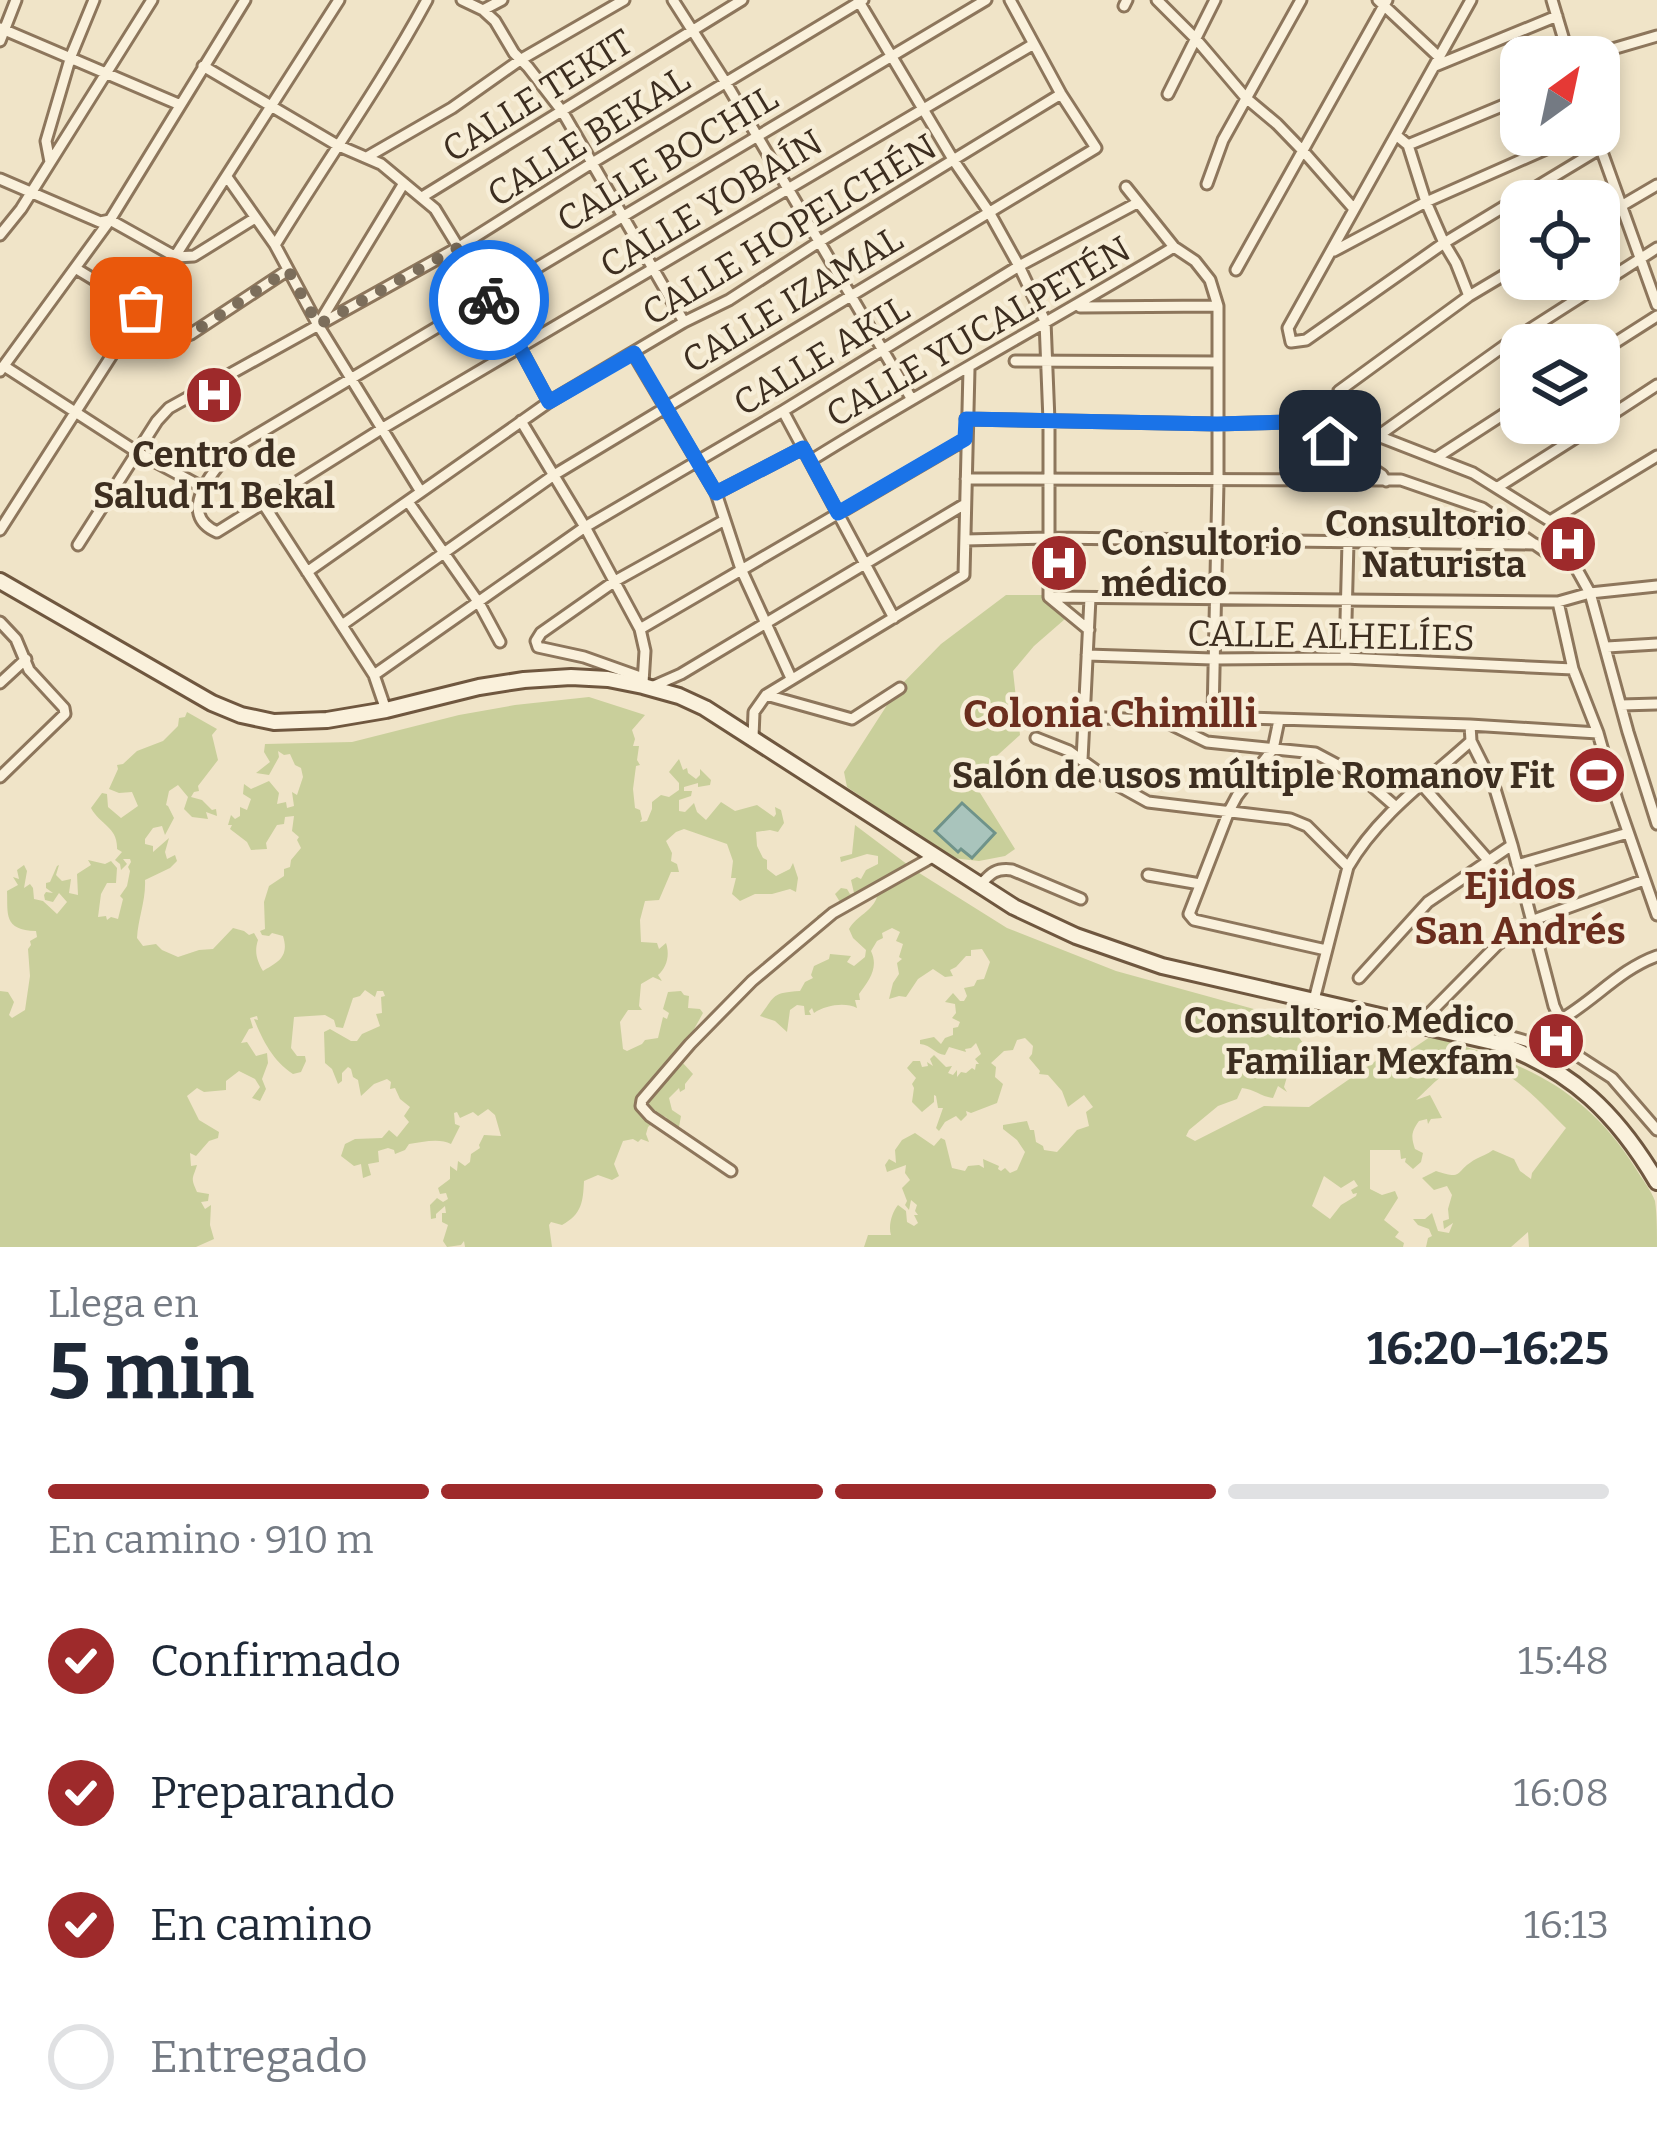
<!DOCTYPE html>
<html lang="es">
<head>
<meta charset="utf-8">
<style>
	body { margin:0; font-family:Bitter,serif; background:#f2f2f3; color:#1f2937; height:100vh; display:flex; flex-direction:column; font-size:45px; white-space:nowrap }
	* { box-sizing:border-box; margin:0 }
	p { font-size:39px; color:#747a83 }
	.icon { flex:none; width:66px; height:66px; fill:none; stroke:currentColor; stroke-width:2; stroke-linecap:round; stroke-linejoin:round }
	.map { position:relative; height:1247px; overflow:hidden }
	.details { display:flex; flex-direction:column; background:#fff; flex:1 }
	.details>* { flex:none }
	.needle { width:78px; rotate:33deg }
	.controls { position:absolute; left:1500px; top:36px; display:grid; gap:24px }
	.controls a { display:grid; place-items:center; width:120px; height:120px; border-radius:24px; background:#fff; box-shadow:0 6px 18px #0003; font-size:60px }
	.pin { position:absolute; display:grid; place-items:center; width:102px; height:102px; color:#fff; margin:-51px; border-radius:24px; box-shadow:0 6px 18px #0006 }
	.courier { position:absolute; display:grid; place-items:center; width:120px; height:120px; margin:-60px; border:9px solid #1a73e8; border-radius:50%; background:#fff; color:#222; box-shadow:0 3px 15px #0007 }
	.head em { font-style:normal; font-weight:700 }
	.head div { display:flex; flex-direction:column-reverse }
	.head { display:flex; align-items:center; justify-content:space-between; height:204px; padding:0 48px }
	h1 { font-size:78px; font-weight:700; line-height:90px }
	.bar { display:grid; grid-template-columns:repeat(4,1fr); gap:18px 12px; align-content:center; height:144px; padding:0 48px }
	.bar i { height:15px; border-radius:9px; background:#e0e1e3 }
	.bar .current { background:#9e2a2b }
	.bar p { grid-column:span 4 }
	ol { padding:0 48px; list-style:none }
	li { display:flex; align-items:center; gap:36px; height:132px }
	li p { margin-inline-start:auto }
	li .icon { padding:12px; border-radius:50%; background:#9e2a2b; color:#fff; stroke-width:4 }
	li:last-child { color:#747a83 }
	li i { width:66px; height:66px; border:6px solid #e0e1e3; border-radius:50% }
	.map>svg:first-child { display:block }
	.green { fill:#c9cf9b; fill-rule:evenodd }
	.water { fill:#a9c4bc; stroke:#6f938a; stroke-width:3 }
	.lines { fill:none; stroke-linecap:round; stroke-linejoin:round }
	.minor-casing { stroke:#8d765c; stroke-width:15 }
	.secondary-casing { stroke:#6f573f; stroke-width:20 }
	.minor { stroke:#faf1dc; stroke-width:9 }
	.secondary { stroke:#faf1dc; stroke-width:14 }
	.done { stroke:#7c6e5b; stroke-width:12; stroke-dasharray:0 21.6 }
	.route { stroke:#1a73e8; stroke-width:15 }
	.labels { text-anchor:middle; stroke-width:9; stroke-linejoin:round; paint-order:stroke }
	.street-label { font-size:36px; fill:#3d2e20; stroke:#f7eed8 }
	.poi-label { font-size:36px; font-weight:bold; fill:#3d2e20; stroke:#f7eed8; text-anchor:end }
	.neighbourhood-label { font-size:39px; font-weight:bold; fill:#6b2e1e; stroke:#f7eed8 }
</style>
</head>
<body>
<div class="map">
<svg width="1657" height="1247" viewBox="0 0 1657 1247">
	<rect width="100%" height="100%" fill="#f0e4c8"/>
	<!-- green -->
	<path class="green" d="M1006,595H1044L1047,602L1065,619L1034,646L1013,671L1020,735L989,763L977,788L1015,849L1005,856L979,861L952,858L847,787L844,772L898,688L941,644Z
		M589,697L645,715L632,730L635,739L633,746H639L637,760L640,765L636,766L633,789L635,808L640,810L642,819L640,822L647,821L652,809V802L661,795L669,797L679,790V783L669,772L679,759L683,770L687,768L688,773L696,779L700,775V769L711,780L710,785L698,787V783L684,787V791H692L691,796L679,800V811L685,812L694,803L697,812L706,820L721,802L735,811L757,805L774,817L776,814L775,807L781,810L784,823L778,832L770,830L756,832L757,846L763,858L767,860V869L776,876L790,869L793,863L798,878L796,892L790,889L772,894H755L740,901L732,894L736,878H731L733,861L727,844L684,829L676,832L666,841L672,853L671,861L677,864L679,872H671L659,900L645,901L640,920L641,942L657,943L659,949L666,943C670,955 667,967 658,975L662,981L653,977L641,984L639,1006L642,1010H628L620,1022L623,1049L627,1051L642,1044L645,1040L658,1038L663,1017L667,1019L669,1013L663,1009L668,992L681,991L684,995L689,996L688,1008L700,1009L703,1013L677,1060L682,1062L693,1074L685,1084V1089L680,1092L679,1088L669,1098L672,1110L681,1116L679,1127L672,1129L666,1117L661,1116L648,1127L646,1134L649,1142L641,1139L638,1142L633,1139L623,1141L614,1164L619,1176L612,1180L598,1175L584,1181C583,1202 582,1214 562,1225L551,1222L549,1225L552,1247H465L464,1241L461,1245L447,1247L443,1241L448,1225L442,1222V1213H446L445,1206L436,1214V1218L431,1219L430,1205L437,1198L443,1202L448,1199L446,1193L440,1194L438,1188L450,1179V1166L457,1171L458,1161L465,1166L470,1162L471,1154L480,1148L479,1145L484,1135L501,1136L495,1115L488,1109L478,1116L473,1112L460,1118L457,1112L454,1113L455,1124L460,1126L451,1144C440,1138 422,1142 409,1144L405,1150L395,1154L394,1150L388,1148L378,1151L379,1162L368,1164L371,1175L363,1178L361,1164L354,1166L341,1156L345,1144L355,1139L382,1138L389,1130L397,1137L409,1122L404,1116L410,1107L400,1099L395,1088L390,1089L391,1082L387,1079L374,1084L361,1096L358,1080L353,1077L351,1069L348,1067L342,1073V1081L338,1084L332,1069L325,1063L324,1032L330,1029L351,1041H357L362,1034L380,1026L376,1014L382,1013L381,997L385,996L383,991H377L375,997L365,990L360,996L353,998L343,1028L336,1027L334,1020L325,1015L294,1017L291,1048L297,1056H305L306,1061L301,1072L293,1074C273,1061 263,1041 254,1019L258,1020L257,1016L250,1018L253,1028L249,1029L241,1043L247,1042L256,1056L267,1053L268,1063L262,1079L266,1089L260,1101L252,1098L260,1087L255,1079L239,1071L226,1081V1090L204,1092L197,1088L187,1096L199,1120L219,1132L218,1138L209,1141L196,1156L190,1153L191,1166L197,1165C193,1179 190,1177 197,1192L209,1194L208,1201L201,1202L205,1209L211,1205L210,1225L214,1239L196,1247H0V991L8,992L14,1002L9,1015L12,1018L25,1010L30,976L28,949L31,945L30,941L37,937L36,931C3,930 8,914 7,891L18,885L13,877L19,879L17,870L24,865L27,871L24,888L30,884L33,888L34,899L43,901L57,914L67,902L59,893L53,902L45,900L44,895L46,892L53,893L46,888V883L50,882L57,866L59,865L56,875L62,881L71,879L69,893L78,895L77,874L91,865L88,860L105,864L111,861L117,868L116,883H107L101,894L98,917L106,916L107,920L111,917L118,919L123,899L120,896L127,886L130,871L128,867L131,862L130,859H123L127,864L121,870L120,864L115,860L122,852L117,849C118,827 100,825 91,808L102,793L107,794L108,807L121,818L138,806L132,792L119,793L109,789L118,769L117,765L123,764L137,751L163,741L178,726L179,718L185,717L187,712L217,729L212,735L218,760L198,786L199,791L194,792L191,797L202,800L212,810L216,809L217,816L206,812L208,819L192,817L184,809L188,797L178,785L169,791L166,805L168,806L174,818L165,835L162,826L153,828L145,839V844L153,846V852L169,838L165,852L167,859L175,855L177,861L170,868L145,880C146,900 138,919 137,938L143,946L156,944L162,950L178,957L199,950L213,949L233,928L244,931L249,935L254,933L258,940C254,952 257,961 263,971C276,963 290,958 283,936L272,933L269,936L262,935L260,931L265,929L264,902L269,886L284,876V869L290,867L291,860L301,848L297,840L299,837L292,831L294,816L285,817L284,824L277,825L266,843L267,849L251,850L247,842L230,829L232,825H228L231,815L235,819L240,816V807L247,810L251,799L243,794L244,784L251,789L269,781L279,793L277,804L286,802L287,808L294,806L292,792L297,795L303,777L301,768L295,765L290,754L284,755L278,751L279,757L269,775L256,773L270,762L264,752L265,744L352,742L459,715L515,705Z
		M855,825L916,871L1007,928L1116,971L1276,1015L1293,1029L1305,1046L1302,1052L1298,1049L1294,1053L1284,1087L1287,1092L1278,1086L1273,1098C1262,1097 1254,1089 1242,1088L1237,1099L1218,1106L1189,1130L1186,1136L1195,1141L1264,1106L1309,1107L1377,1060L1403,1055L1430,1037C1520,1060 1585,1087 1636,1169C1642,1179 1651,1190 1655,1201C1657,1214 1657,1233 1657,1247H1529L1528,1232L1511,1247H1426L1428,1238L1432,1236L1429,1229L1418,1225L1413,1219H1425L1432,1213L1438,1231L1449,1233L1453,1223L1444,1229L1443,1221L1449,1219L1448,1209L1452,1195L1447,1186L1434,1190L1422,1178L1436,1171C1465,1181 1454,1171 1476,1159C1481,1156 1488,1154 1493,1150L1514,1159L1520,1171L1531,1179L1532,1173L1566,1128C1545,1107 1503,1060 1472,1062C1450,1064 1431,1086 1416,1100L1430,1095L1442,1118L1431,1119L1428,1124L1427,1119L1419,1121C1411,1132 1411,1137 1415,1149L1423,1153L1421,1162L1413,1169L1405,1162L1406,1158L1401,1159L1400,1150H1370V1189L1382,1195L1395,1191L1398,1198L1384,1220L1399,1232L1395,1237L1404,1243L1403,1247H864L868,1235H891C888,1226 892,1212 898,1205L906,1211L907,1222L914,1226L918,1223L914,1215H918L915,1211L917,1205L911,1200L909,1210L905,1205L907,1201L902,1188L910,1180L905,1173L906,1165L887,1172L885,1165L889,1159L896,1163L895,1150L902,1140L915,1133L934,1146L941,1138L945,1140L952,1168L965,1171L968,1166L979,1165L984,1168L983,1159L999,1166L998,1169L1001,1171L1005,1168L1010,1173L1017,1170L1025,1152L1017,1140L1003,1129V1125L1027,1121L1030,1130H1034L1036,1142L1043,1146L1044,1150L1057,1152L1077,1130L1089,1126L1086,1112L1093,1107L1084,1095L1068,1107L1062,1091L1048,1075L1039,1074L1040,1071L1029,1058L1032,1054L1033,1046L1025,1038L1017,1040L1013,1050L1004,1051L991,1063L996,1067L995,1077L1003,1084L997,1103L971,1113L966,1111L967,1115L961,1121L956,1116L945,1122L939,1131L936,1128L943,1108H938L936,1096L934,1095V1102L922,1112L912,1102L914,1088L912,1084L916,1078L907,1068L913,1061H920L922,1067L928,1066L927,1062L933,1066L930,1059L934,1055L946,1067L952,1066L948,1073L953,1075L957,1070V1077L961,1072L966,1073L972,1068L975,1070L976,1064H979L975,1059L981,1054L976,1043L971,1048L965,1049L966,1052L949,1047L945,1055C934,1054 932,1045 920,1044V1040L934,1037L941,1044L945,1038L953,1035V1028L958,1027L960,1022L952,1018L956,1013L955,1004L945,1002L953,993L960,1001H964L967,996L964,988L974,986L977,980L984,979L990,962L982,949L971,950V956H966L956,967L950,970L953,976L945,977L933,969L918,979L906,997L899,996L889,999L893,983L899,974L897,963L902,959L899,957L903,944L896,941L900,932L892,928L882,933L883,938L877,941L871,951C879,968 869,980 859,994L860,1000H855L857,1008C845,1002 826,1005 814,1013L812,1008L809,1011L811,1015H805L804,1006L797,1005L790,1010L787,1032L775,1021L760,1016C776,995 771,993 800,991L805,982L813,978L811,975L814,966L829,959L830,954L851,956L847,962L854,966L865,957L866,950L853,938L849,929C857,915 872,912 877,897L859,901L827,919L825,928L817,916L834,905H839L840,902L835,894L841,888L847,889L850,894L854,893L851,880L857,877L861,879L866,870L878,864V856L867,854L841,862L840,857L852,854ZM1324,1176L1341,1188L1354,1180L1358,1186L1351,1190L1353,1194L1357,1193L1356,1196L1341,1205L1330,1219L1312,1206Z"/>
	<!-- water -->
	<path class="water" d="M962,803L995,833L972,858L961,849L958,852L935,831Z"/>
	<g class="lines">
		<!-- minor casing -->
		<g class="minor-casing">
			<path id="minor" d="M462,0L483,10L495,21L514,53L528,67L562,111L684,322
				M673,0L726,83L911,398
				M858,0L954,161L989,212L1019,266L1045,321L1049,421V597
				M986,0L233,449C214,469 175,514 217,532L383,428L1032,45
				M1157,0L1195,38L1246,98L1277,124L1304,152L1354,209
				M1378,0L1440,58
				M1471,0L1288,328L1291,342L1306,340L1444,243L1601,148
				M1552,0L1569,57
				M1124,6L1127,0
				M483,10L502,0
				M0,28L178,104
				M0,41L16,0
				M1585,57L1657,36
				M203,66L337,145L381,164L435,209L520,348L549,402
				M1435,66L1557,16
				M1168,94L1215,0
				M1396,135L1408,145L1426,202L1444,243L1456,263L1469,296
				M1596,135L1657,305
				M1408,145L1521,98
				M367,157L452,108L520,60L624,0
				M50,162L46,141L71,56L94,0
				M227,177L275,245L318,325L421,492
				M0,179L100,222L110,220L176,257L194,256L255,218
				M1207,184L1223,140L1301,0
				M1126,187L1174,247L1195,261L1210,280L1218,306V482L1213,717
				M422,197L742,0
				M1599,219L1657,185
				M0,235L21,209L152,0
				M275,245C325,163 381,85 427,0
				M1334,251L1426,202L1578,135
				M1521,265L1469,296L1339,391L1343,401L1378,436L1473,473L1550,521L1590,593L1628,732L1657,824
				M75,268L141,308
				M1236,270L1387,0
				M1080,307L1218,306
				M135,318C153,332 168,343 191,334L288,270
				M321,320L404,183
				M633,353L716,493L741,569L791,678
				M1599,353L1657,316
				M1015,361L1218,362
				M4,366L137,452L204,488
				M0,371L110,220L245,0
				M783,411L894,618
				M966,419L1217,424L1290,422L1313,429L1382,475L1386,481
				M521,421L585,527L640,629L645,651L643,683
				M1599,423L1657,385
				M1378,436L1504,346L1657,248
				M1436,458L1521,403
				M810,461C930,386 1053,320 1174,247
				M966,479L1401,480L1482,508L1549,554L1573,561
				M1498,487L1599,423
				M716,493L803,448
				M262,502L374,675L386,710
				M409,503L479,603L500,642
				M1550,521L1657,456
				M0,530L339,0
				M965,540L1050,538L1535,544
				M78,545L157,421L169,408L459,247L592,163L863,0
				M307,572L549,402L684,322L729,300L819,242L1061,94
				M1049,597L1558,602L1590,593L1657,586
				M1049,597L1089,630
				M1558,602L1573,669L1598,733L1617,800L1657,915
				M0,622L16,639L29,670L64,708L65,714L0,777
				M342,625L554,475L1096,148L1061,94L1010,0
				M640,629L966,439
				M1607,647L1657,644
				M1087,655L1213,659L1345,658L1573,669
				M1345,658L1348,542
				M374,675L585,527L783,411L1019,266L1137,203
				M643,678L584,657L538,647L536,641L541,633L615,581L723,521
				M0,683L26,659
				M649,688L681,674L965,504
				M766,695L852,719L900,688
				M1621,705L1657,704
				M1086,717L1163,721L1213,717L1470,725L1598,733
				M1279,720L1273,749L1237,796L1229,811L1189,914L1194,920L1326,950
				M1168,723L1207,742L1315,753L1364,779L1396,807
				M1470,725L1471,741L1495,789L1512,845L1554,1006L1578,1056
				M753,737L754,712L766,695L964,575L969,369
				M1036,738L1069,751L1112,782L1148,802L1290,819L1307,826L1348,867
				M1082,760L1090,598
				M1422,785L1488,860
				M1517,865L1628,833
				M1148,875L1200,884
				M981,884C991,873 996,868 1012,870L1081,899
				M1359,978L1428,902L1512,845
				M1314,1000L1348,867C1378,815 1428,780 1471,741
				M1560,1020C1594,1001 1620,969 1657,956
				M1419,1024L1498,944L1531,921L1644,880
				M1497,1043L1512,1037L1578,1056L1612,1078L1657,1130
				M731,1171L650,1116L641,1106L642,1100L690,1044L752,981L833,913L936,855"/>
		</g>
		<!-- secondary casing -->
		<g class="secondary-casing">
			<path id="secondary" d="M0,581L212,703L241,715L274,722L327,720L386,710L479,687L524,680L571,677L608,679L643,686L679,696L705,708L1014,907L1076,936L1162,966L1497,1043C1572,1070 1617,1114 1657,1182"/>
		</g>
		<!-- minor -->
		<use href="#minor" class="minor"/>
		<!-- secondary -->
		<use href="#secondary" class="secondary"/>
	</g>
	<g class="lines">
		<!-- done -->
		<path class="done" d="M141,308L135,318C153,332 168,343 191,334L288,270L318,325L459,247L489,300"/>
		<!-- route -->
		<path class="route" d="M489,300L520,348L549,402L634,353L716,493L803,448L838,513L965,439L966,419L1217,424L1290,422L1312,429L1330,441"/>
	</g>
	<!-- icons -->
	<defs>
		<g id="hospital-disc" transform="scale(3)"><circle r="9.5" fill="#9e2a2b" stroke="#f7eed8"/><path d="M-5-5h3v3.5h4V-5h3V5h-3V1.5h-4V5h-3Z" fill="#fff"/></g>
		<g id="stadium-disc" transform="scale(3)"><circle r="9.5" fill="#9e2a2b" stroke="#f7eed8"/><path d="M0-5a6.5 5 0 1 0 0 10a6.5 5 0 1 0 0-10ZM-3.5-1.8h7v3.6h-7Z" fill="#fff"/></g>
	</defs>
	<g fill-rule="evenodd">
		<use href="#hospital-disc" x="214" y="395"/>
		<use href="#hospital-disc" x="1568" y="544"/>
		<use href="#hospital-disc" x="1059" y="563"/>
		<use href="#stadium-disc" x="1597" y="775"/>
		<use href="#hospital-disc" x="1556" y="1041"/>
	</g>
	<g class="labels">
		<!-- street labels -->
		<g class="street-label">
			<text transform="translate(537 95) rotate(-32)" y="13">CALLE TEKIT</text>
			<text transform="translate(588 136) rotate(-32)" y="13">CALLE BEKAL</text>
			<text transform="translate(667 158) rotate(-31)" y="13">CALLE BOCHIL</text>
			<text transform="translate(711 203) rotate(-31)" y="13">CALLE YOBAÍN</text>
			<text transform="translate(789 229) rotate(-31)" y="13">CALLE HOPELCHÉN</text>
			<text transform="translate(792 299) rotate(-31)" y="13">CALLE IZAMAL</text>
			<text transform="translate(978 331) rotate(-30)" y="13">CALLE YUCALPETÉN</text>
			<text transform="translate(821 355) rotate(-31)" y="13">CALLE AKIL</text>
			<text transform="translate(1331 635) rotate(1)" y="13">CALLE ALHELÍES</text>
		</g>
		<!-- poi labels -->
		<g class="poi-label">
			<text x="214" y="467" text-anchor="middle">Centro de<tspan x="214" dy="41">Salud T1 Bekal</tspan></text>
			<text x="1526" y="536">Consultorio<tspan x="1526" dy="41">Naturista</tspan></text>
			<text x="1101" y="555" text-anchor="start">Consultorio<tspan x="1101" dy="41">médico</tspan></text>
			<text x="1555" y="788">Salón de usos múltiple Romanov Fit</text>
			<text x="1514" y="1033">Consultorio Medico<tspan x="1514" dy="41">Familiar Mexfam</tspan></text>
		</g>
		<!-- neighbourhood labels -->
		<g class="neighbourhood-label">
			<text x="1110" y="727">Colonia Chimilli</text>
			<text x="1520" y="899">Ejidos<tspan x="1520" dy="45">San Andrés</tspan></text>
		</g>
	</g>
</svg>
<div class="controls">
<a><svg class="needle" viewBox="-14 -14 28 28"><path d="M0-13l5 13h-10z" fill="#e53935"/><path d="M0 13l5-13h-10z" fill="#747a83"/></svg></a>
<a><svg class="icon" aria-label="locate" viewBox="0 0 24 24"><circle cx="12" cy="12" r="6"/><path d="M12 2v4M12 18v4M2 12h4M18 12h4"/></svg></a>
<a><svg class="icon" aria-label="layers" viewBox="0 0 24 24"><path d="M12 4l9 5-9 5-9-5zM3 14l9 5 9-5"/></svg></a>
</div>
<div class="pin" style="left:141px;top:308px;background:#ea580c"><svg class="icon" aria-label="bag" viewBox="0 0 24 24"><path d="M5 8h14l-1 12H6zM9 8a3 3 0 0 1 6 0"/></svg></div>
<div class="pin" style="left:1330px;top:441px;background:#1f2937"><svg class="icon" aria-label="home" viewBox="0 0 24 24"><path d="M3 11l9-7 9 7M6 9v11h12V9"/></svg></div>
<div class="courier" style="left:489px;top:300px"><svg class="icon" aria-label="bike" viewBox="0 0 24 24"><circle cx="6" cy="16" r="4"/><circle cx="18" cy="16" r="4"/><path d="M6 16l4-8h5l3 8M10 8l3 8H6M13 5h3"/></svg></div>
</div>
<section class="details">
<div class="head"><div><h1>5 min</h1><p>Llega en</p></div><em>16:20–16:25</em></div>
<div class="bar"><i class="current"></i><i class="current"></i><i class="current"></i><i></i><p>En camino · 910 m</p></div>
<ol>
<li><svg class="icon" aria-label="check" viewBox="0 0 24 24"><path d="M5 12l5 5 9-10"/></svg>Confirmado<p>15:48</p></li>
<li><svg class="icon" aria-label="check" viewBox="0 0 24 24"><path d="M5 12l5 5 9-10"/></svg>Preparando<p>16:08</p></li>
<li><svg class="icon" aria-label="check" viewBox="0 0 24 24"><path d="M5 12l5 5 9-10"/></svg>En camino<p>16:13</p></li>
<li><i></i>Entregado</li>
</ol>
</section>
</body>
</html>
